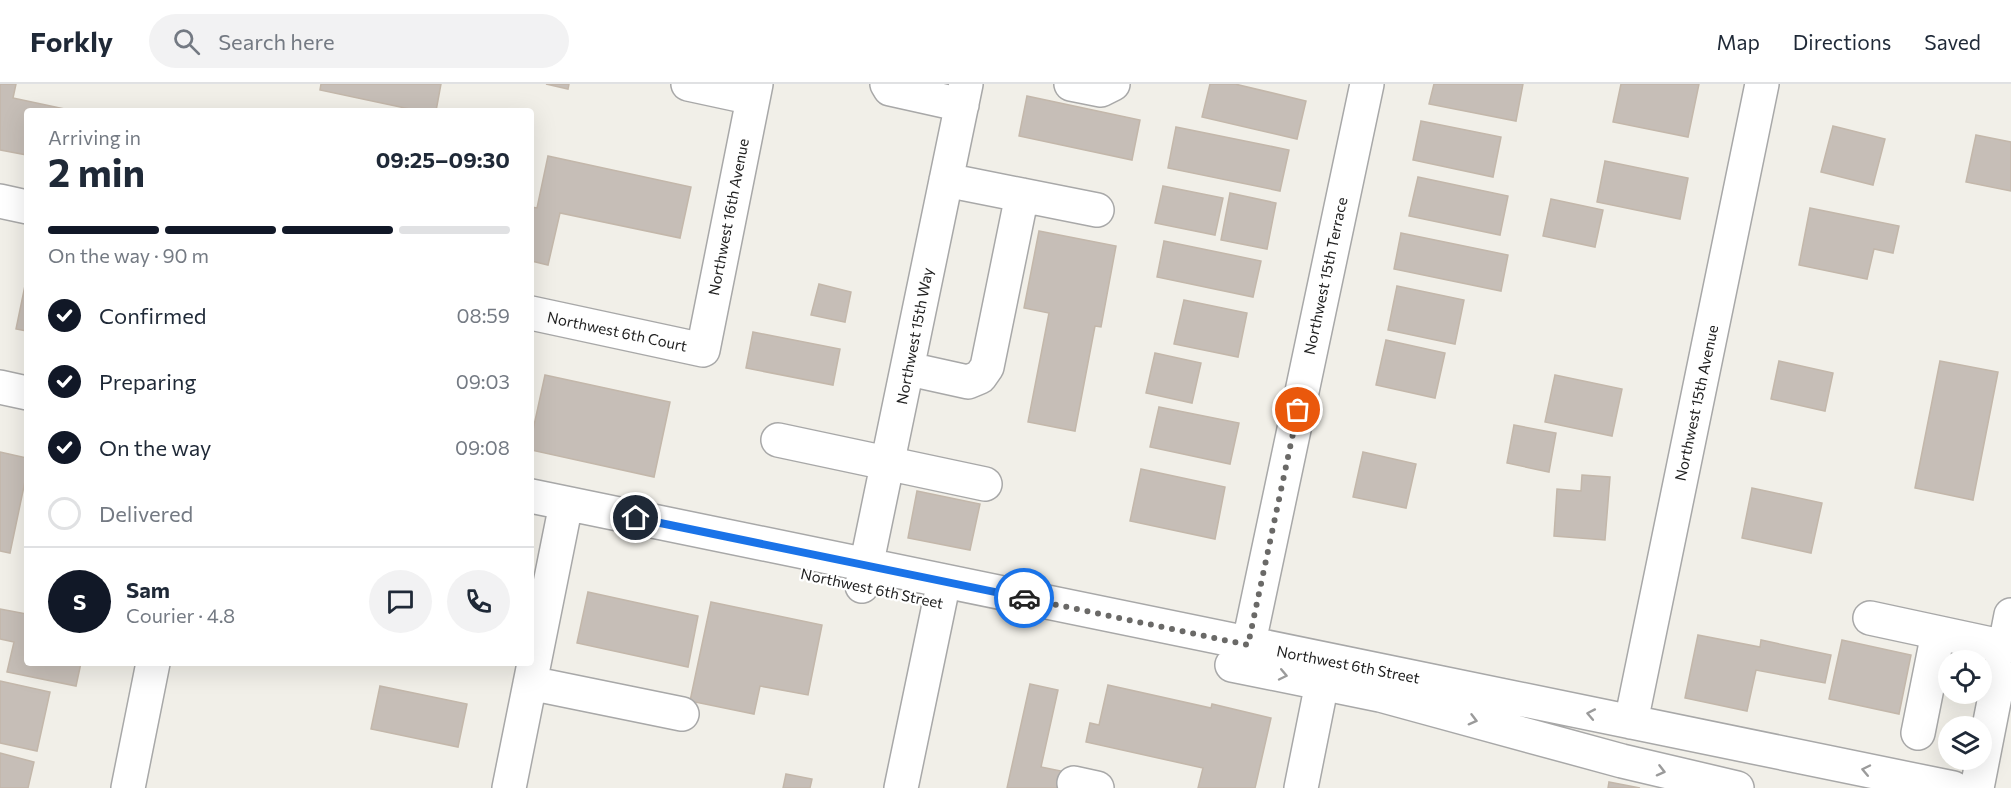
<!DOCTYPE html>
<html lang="en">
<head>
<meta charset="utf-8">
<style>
	body { margin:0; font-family:Commissioner,sans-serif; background:#f2f2f3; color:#1f2937; height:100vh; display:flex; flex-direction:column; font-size:22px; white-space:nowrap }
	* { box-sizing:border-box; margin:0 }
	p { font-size:20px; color:#747a83 }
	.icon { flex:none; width:33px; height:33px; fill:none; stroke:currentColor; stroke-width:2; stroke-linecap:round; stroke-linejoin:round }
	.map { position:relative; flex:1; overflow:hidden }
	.drawer { position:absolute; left:24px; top:24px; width:510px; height:558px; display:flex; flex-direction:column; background:#fff; border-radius:6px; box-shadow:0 6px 24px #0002 }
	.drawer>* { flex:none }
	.buttons { position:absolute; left:1938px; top:566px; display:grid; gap:12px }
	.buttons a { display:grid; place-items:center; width:54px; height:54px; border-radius:50%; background:#fff; box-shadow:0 6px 24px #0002; font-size:30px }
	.pin { position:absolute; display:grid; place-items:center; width:51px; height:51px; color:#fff; margin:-26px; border:3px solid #fff; border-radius:50%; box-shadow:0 2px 6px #0007 }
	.courier { position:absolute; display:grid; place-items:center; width:60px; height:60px; margin:-30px; border:4px solid #1a73e8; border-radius:50%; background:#fff; color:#222; box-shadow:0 2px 8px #0007 }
	.headline em { font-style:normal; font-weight:700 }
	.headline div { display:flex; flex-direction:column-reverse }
	.headline { display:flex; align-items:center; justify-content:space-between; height:102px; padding:0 24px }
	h1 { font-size:39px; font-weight:700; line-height:45px }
	.bar { display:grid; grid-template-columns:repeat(4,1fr); gap:9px 6px; align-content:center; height:72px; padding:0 24px }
	.bar i { height:8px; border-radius:4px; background:#e0e1e3 }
	.bar .on { background:#111827 }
	.bar p { grid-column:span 4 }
	.line { display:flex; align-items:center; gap:15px; padding:0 24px; border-top:2px solid #e0e1e3 }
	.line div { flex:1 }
	.round { display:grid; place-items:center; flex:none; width:63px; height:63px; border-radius:32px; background:#f2f2f3 }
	ol { padding:0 24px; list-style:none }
	li { display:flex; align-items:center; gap:18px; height:66px }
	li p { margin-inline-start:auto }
	li .icon { padding:6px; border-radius:50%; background:#111827; color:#fff; stroke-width:4 }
	li:last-child { color:#747a83 }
	li i { width:33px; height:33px; border:3px solid #e0e1e3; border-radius:50% }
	header { display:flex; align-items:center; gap:36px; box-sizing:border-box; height:84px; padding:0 30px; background:#fff; border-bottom:2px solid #e0e1e3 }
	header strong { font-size:28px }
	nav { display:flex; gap:33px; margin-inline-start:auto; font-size:21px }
	.search { width:420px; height:54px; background:#f2f2f3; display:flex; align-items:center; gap:15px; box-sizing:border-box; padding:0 21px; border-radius:33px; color:#747a83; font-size:22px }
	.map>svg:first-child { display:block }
	.building { fill:#c6beb7; stroke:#c3b7aa; stroke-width:1.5 }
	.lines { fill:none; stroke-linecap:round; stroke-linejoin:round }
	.minor-casing { stroke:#a8a8a8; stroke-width:36 }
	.minor { stroke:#fff; stroke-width:33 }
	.oneway { stroke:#9b9b9b }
	.done { stroke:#6a6967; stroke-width:6; stroke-dasharray:0 10.8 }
	.route { stroke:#1a73e8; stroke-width:8 }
	.labels { text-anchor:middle; stroke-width:4.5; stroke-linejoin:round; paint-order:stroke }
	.street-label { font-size:15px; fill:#212121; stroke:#fff }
</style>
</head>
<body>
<header>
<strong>Forkly</strong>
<div class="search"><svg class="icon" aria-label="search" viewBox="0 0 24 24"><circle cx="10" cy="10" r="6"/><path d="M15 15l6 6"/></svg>Search here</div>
<nav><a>Map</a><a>Directions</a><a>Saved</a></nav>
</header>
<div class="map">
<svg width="2011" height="704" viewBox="0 0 2011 704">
	<rect width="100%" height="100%" fill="#f1efe8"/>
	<!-- building -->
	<path class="building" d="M0,0H16L13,14L74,27H27V71L0,66Z
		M321,0H441L436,27H419L320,6Z
		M546,0H569L568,5Z
		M1210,0H1235L1306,17L1297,55L1202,33Z
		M1434,0H1523L1516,37L1429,20Z
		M1621,0H1699L1688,53L1613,38Z
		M1027,12L1140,36L1132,76L1019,52Z
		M1421,37L1501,53L1493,93L1413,76Z
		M1833,42L1885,55L1873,101L1821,88Z
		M1176,43L1289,66L1280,107L1168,84Z
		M1976,51L2011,58V107L1966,98Z
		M548,72L691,103L680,154L560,129L548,181L531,177V123L537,124Z
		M1605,77L1688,94L1680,135L1597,118Z
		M1418,93L1508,112L1500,151L1409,132Z
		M1163,102L1223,114L1215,151L1155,139Z
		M1230,109L1276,119L1267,165L1221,156Z
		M1551,115L1603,126L1595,163L1543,152Z
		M1810,124L1899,142L1893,169L1874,165L1867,195L1799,181Z
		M1039,147L1116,162L1101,243L1095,242L1075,347L1028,338L1049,229L1024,224Z
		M1401,149L1508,171L1501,207L1394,185Z
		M1164,157L1261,177L1253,213L1157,193Z
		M27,192V247L16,245Z
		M819,200L851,208L845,238L811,231Z
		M1397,202L1464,216L1455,260L1388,246Z
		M1184,216L1247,229L1238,273L1174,260Z
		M753,248L840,265L833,301L746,284Z
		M1386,256L1445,269L1435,314L1376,301Z
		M1155,269L1201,279L1192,319L1146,309Z
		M1779,277L1833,289L1825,327L1771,315Z
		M1940,277L1998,288L1973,416L1915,404Z
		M545,291L670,318L654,393L531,366V355Z
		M1555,291L1622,305L1612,352L1545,338Z
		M1159,323L1239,339L1230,380L1150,363Z
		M1514,341L1556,349L1549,388L1507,379Z
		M0,368L27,374V388L10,469L0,467Z
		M1363,368L1416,380L1406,424L1353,413Z
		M1141,385L1225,403L1215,455L1130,437Z
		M1582,391L1610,393L1605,456L1554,452L1557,405L1581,407Z
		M1752,404L1822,419L1811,469L1742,454Z
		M917,407L980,420L970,466L908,454Z
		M588,508L698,532L688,583L577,559Z
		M711,518L822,541L808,611L760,602L754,630L690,617Z
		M0,525L27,530V579H81L76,602L7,588L14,558L0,555Z
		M1698,551L1760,563L1761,556L1831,571L1825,599L1756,586L1747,627L1685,614Z
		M1842,556L1911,571L1899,630L1829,615Z
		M0,597L50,608L37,667L0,659Z
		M1030,600L1058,606L1041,683L1061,687L1057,704H1007Z
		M1108,601L1211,624L1212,620L1271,634L1255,704H1198L1203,684L1086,658L1090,639L1099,641Z
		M380,602L467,620L458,663L371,645Z
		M0,669L34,678L28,704H0Z
		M786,690L812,695L810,704H783Z
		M1609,698L1640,704H1608Z"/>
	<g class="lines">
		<!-- minor casing -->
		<g class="minor-casing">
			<path id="minor" d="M688,0L753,14
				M887,0L890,5L962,21
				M1071,0L1101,6L1113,0
				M946,96L1097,126
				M0,117L27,123
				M531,229L703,266L756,0
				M909,285L968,298L980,293L987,283L1022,111
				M0,303L27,309
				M778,356L985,400
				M531,412L1953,704
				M862,502L966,0
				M1870,534L2005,563
				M1232,581L1380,611L1622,677L1737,704
				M1244,582L1367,0
				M530,599L682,630
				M1631,638L1762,0
				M1918,649L1938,549
				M1074,699L1097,704
				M128,704L153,579
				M509,704L566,420
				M901,704L944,497
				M1301,704L1326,579
				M1977,704L2011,531"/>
		</g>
		<!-- minor -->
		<use href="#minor" class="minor"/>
	</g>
	<!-- one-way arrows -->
	<defs><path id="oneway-chevron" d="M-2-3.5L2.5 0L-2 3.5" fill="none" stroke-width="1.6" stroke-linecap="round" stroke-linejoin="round" transform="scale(1.5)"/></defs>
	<g class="oneway">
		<use href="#oneway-chevron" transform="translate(1283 591) rotate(12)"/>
		<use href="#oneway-chevron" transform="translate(1591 630) rotate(-169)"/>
		<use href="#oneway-chevron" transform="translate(1473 636) rotate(15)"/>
		<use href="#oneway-chevron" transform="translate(1866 686) rotate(-168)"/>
		<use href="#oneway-chevron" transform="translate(1661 687) rotate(14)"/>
	</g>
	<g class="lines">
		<!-- done -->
		<path class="done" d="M1024,514L1248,561L1298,326"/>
		<!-- route -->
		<path class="route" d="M636,434L1024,514"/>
	</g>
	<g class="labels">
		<!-- street labels -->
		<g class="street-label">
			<text transform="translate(729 133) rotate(-79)" y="5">Northwest 16th Avenue</text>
			<text transform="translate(1326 192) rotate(-78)" y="5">Northwest 15th Terrace</text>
			<text transform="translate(617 248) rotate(12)" y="5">Northwest 6th Court</text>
			<text transform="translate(915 252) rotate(-79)" y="5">Northwest 15th Way</text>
			<text transform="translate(1697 319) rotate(-78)" y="5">Northwest 15th Avenue</text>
			<text transform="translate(872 505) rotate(12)" y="5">Northwest 6th Street</text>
			<text transform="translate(1348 581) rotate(11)" y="5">Northwest 6th Street</text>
		</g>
	</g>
</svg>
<div class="buttons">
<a><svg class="icon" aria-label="locate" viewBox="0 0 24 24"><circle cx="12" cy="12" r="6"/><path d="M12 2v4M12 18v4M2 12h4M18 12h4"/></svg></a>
<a><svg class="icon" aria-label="layers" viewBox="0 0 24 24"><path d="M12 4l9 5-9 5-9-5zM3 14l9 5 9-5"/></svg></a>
</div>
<div class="pin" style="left:1298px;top:326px;background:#ea580c"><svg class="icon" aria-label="bag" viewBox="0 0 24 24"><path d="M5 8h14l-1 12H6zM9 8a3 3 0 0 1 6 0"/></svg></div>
<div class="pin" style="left:636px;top:434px;background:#1f2937"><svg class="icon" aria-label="home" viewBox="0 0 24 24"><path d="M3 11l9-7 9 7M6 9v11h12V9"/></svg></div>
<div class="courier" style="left:1024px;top:514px"><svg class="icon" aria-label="car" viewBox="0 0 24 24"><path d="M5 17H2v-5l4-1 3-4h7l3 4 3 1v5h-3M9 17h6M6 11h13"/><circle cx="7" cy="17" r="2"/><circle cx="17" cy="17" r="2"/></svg></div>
<section class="drawer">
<div class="headline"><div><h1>2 min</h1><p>Arriving in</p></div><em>09:25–09:30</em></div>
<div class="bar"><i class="on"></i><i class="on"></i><i class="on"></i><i></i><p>On the way · 90 m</p></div>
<ol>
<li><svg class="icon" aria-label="check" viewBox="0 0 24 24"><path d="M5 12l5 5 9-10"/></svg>Confirmed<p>08:59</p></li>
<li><svg class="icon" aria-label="check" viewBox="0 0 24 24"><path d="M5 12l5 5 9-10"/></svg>Preparing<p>09:03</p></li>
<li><svg class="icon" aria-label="check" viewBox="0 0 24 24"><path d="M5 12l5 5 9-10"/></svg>On the way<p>09:08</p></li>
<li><i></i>Delivered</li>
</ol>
<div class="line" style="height:108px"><b class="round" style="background:#111827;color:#fff">S</b><div><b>Sam</b><p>Courier · 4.8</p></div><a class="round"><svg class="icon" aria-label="chat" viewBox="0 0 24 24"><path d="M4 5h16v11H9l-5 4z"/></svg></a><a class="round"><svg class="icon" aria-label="phone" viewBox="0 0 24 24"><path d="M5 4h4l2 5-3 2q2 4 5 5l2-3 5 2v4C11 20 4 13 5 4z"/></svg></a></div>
</section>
</div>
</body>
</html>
